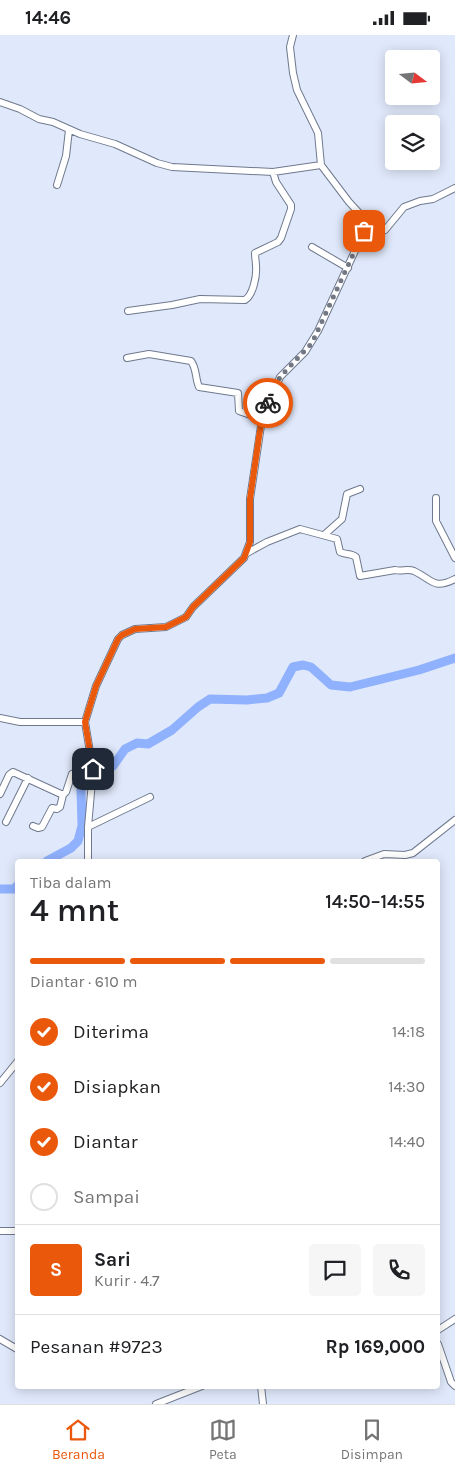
<!DOCTYPE html>
<html lang="id">
<head>
<meta charset="utf-8">
<style>
	body { margin:0; font-family:Karla,sans-serif; background:#f6f6f6; color:#202124; height:100vh; display:flex; flex-direction:column; font-size:19px; white-space:nowrap }
	* { box-sizing:border-box; margin:0 }
	p { font-size:16px; color:#757577 }
	.icon { flex:none; width:28px; height:28px; fill:none; stroke:currentColor; stroke-width:2; stroke-linecap:round; stroke-linejoin:round }
	.map { position:relative; flex:1; overflow:hidden }
	.side { position:absolute; left:15px; top:824px; width:425px; height:530px; display:flex; flex-direction:column; background:#fff; border-radius:5px; box-shadow:0 2px 12px #0003 }
	.side>* { flex:none }
	.needle { width:32px; rotate:106deg }
	.buttons { position:absolute; left:385px; top:15px; display:grid; gap:10px }
	.buttons a { display:grid; place-items:center; width:55px; height:55px; border-radius:5px; background:#fff; box-shadow:0 2px 12px #0003; font-size:25px }
	.pin { position:absolute; display:grid; place-items:center; width:42px; height:42px; color:#fff; margin:-21px; border-radius:10px; box-shadow:0 2px 8px #0006 }
	.courier { position:absolute; display:grid; place-items:center; width:50px; height:50px; margin:-25px; border:4px solid #ea580c; border-radius:50%; background:#fff; color:#222; box-shadow:0 1px 6px #0007 }
	.head em { font-style:normal; font-weight:600 }
	.head div { display:flex; flex-direction:column-reverse }
	.head { display:flex; align-items:center; justify-content:space-between; height:85px; padding:0 15px }
	h1 { font-size:32px; font-weight:600; line-height:38px }
	.bar { display:grid; grid-template-columns:repeat(4,1fr); gap:8px 5px; align-content:center; height:60px; padding:0 15px }
	.bar i { height:6px; border-radius:4px; background:#e0e0e0 }
	.bar .current { background:#ea580c }
	.bar p { grid-column:span 4 }
	.line { display:flex; align-items:center; gap:12px; padding:0 15px; border-top:1px solid #e0e0e0 }
	.line div { flex:1 }
	.round { display:grid; place-items:center; flex:none; width:52px; height:52px; border-radius:5px; background:#f6f6f6 }
	ol { padding:0 15px; list-style:none }
	li { display:flex; align-items:center; gap:15px; height:55px }
	li p { margin-inline-start:auto }
	li .icon { padding:5px; border-radius:50%; background:#ea580c; color:#fff; stroke-width:4 }
	li:last-child { color:#757577 }
	li i { width:28px; height:28px; border:2px solid #e0e0e0; border-radius:50% }
	.status { display:flex; justify-content:space-between; align-items:center; height:35px; padding:0 25px; background:#fff; direction:ltr }
	.status svg { height:14px; fill:currentColor }
	.dock { display:flex; justify-content:space-around; align-items:center; height:70px; border-top:1px solid #e0e0e0; background:#fff; font-size:14px; color:#757577 }
	.dock a { display:grid; justify-items:center; gap:2px }
	.dock .current { color:#ea580c }
	.map>svg:first-child { display:block }
	.lines { fill:none; stroke-linecap:round; stroke-linejoin:round }
	.river { stroke:#90b1fd; stroke-width:9 }
	.minor-casing { stroke:#6f798d; stroke-width:8 }
	.minor { stroke:#fff; stroke-width:6 }
	.done { stroke:#717783; stroke-width:5; stroke-dasharray:0 9 }
	.route { stroke:#ea580c; stroke-width:6 }
</style>
</head>
<body>
<div class="status"><b>14:46</b><svg viewBox="0 0 49 12"><path d="M0 12V9h3v3zM5 12V6h3v6zM10 12V3h3v9zM15 12V0h3v12zM26 1h20v11H26zM47 4h2v5h-2z"/></svg></div>
<div class="map">
<svg width="455" height="1369" viewBox="0 0 455 1369">
	<rect width="100%" height="100%" fill="#e0e9fb"/>
	<g class="lines">
		<!-- river -->
		<path class="river" d="M47,826L71,813L78,806L82,791L81,755L87,741L113,731L125,714L137,708L148,709L172,695L198,672L210,664L247,665L267,663L279,658L293,632L303,630L311,632L331,650L350,652L419,635L455,623
			M0,854H14L18,850"/>
		<!-- minor casing -->
		<g class="minor-casing">
			<path id="minor" d="M0,67L20,74L39,84L53,87L80,99L115,109L157,128L172,132L273,137L321,130
				M57,150L66,121L69,95
				M366,192L381,196L385,195L404,172L420,166L433,164L455,153
				M312,212L348,233
				M128,276L172,270L200,264L245,265C253,260 257,241 256,231C256,226 255,223 255,218L278,207L281,203L291,174V170L276,147L273,137
				M127,323L149,319L191,326C197,334 195,343 199,352L238,358L239,376L262,384
				M436,463V486L455,523
				M324,500L342,484L347,459L360,454
				M247,518L267,507L300,494L337,504L340,517C346,520 351,518 356,522L360,541L395,535C402,537 407,533 414,536C433,545 433,555 455,544
				M0,683L20,687H85
				M0,759L9,740L13,737L63,760L66,757L72,739L92,730
				M6,787L28,743
				M33,791L38,793L42,792L52,773L57,774L60,772L63,760
				M88,792L150,762
				M88,826V792L93,735L85,687L96,651L118,604L122,600L135,594L166,592L186,582L193,572L244,523L250,507V464L262,384L280,342L305,317L318,296L366,192L361,180L349,167L321,130L318,98L297,55L293,38L290,12L293,0
				M365,826L384,819L405,820L413,818L455,785
				M0,1048L18,1026
				M0,1196H18
				M438,1295L455,1284
				M0,1304L17,1314
				M438,1309L451,1347L455,1351
				M261,1351L263,1369
				M156,1369L202,1351"/>
		</g>
		<!-- minor -->
		<use href="#minor" class="minor"/>
	</g>
	<g class="lines">
		<!-- done -->
		<path class="done" d="M268,368L280,342L312,308L364,196"/>
		<!-- route -->
		<path class="route" d="M93,734L85,687L96,651L118,604L122,600L135,594L166,592L186,582L193,572L244,523L250,507V464L259,402L262,384L268,368"/>
	</g>
</svg>
<div class="buttons">
<a><svg class="needle" viewBox="-14 -14 28 28"><path d="M0-13l5 13h-10z" fill="#e53935"/><path d="M0 13l5-13h-10z" fill="#757577"/></svg></a>
<a><svg class="icon" aria-label="layers" viewBox="0 0 24 24"><path d="M12 4l9 5-9 5-9-5zM3 14l9 5 9-5"/></svg></a>
</div>
<div class="pin" style="left:364px;top:196px;background:#ea580c"><svg class="icon" aria-label="bag" viewBox="0 0 24 24"><path d="M5 8h14l-1 12H6zM9 8a3 3 0 0 1 6 0"/></svg></div>
<div class="pin" style="left:93px;top:734px;background:#1f2937"><svg class="icon" aria-label="home" viewBox="0 0 24 24"><path d="M3 11l9-7 9 7M6 9v11h12V9"/></svg></div>
<div class="courier" style="left:268px;top:368px"><svg class="icon" aria-label="bike" viewBox="0 0 24 24"><circle cx="6" cy="16" r="4"/><circle cx="18" cy="16" r="4"/><path d="M6 16l4-8h5l3 8M10 8l3 8H6M13 5h3"/></svg></div>
<section class="side">
<div class="head"><div><h1>4 mnt</h1><p>Tiba dalam</p></div><em>14:50–14:55</em></div>
<div class="bar"><i class="current"></i><i class="current"></i><i class="current"></i><i></i><p>Diantar · 610 m</p></div>
<ol>
<li><svg class="icon" aria-label="check" viewBox="0 0 24 24"><path d="M5 12l5 5 9-10"/></svg>Diterima<p>14:18</p></li>
<li><svg class="icon" aria-label="check" viewBox="0 0 24 24"><path d="M5 12l5 5 9-10"/></svg>Disiapkan<p>14:30</p></li>
<li><svg class="icon" aria-label="check" viewBox="0 0 24 24"><path d="M5 12l5 5 9-10"/></svg>Diantar<p>14:40</p></li>
<li><i></i>Sampai</li>
</ol>
<div class="line" style="height:90px"><b class="round" style="background:#ea580c;color:#fff">S</b><div><b>Sari</b><p>Kurir · 4.7</p></div><a class="round"><svg class="icon" aria-label="chat" viewBox="0 0 24 24"><path d="M4 5h16v11H9l-5 4z"/></svg></a><a class="round"><svg class="icon" aria-label="phone" viewBox="0 0 24 24"><path d="M5 4h4l2 5-3 2q2 4 5 5l2-3 5 2v4C11 20 4 13 5 4z"/></svg></a></div>
<div class="line" style="height:65px"><div>Pesanan #9723</div><b>Rp 169,000</b></div>
</section>
</div>
<nav class="dock">
<a class="current"><svg class="icon" aria-label="home" viewBox="0 0 24 24"><path d="M3 11l9-7 9 7M6 9v11h12V9"/></svg>Beranda</a>
<a><svg class="icon" aria-label="map" viewBox="0 0 24 24"><path d="M3 6l6-2 6 2 6-2v14l-6 2-6-2-6 2zM9 4v14M15 6v14"/></svg>Peta</a>
<a><svg class="icon" aria-label="saved" viewBox="0 0 24 24"><path d="M7 4h10v16l-5-4-5 4z"/></svg>Disimpan</a>
</nav>
</body>
</html>
